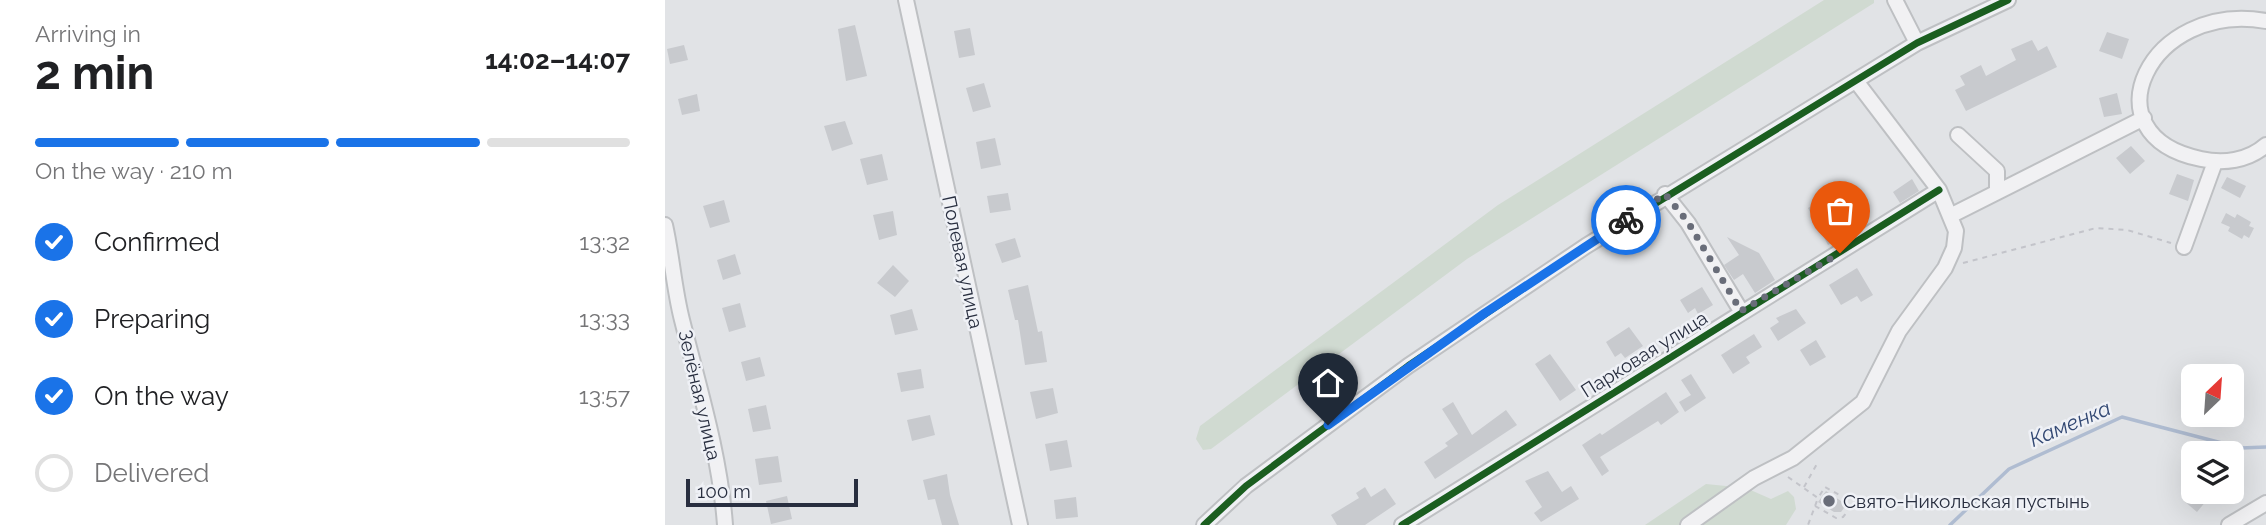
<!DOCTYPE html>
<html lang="en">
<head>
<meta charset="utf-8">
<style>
	body { margin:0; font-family:Raleway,sans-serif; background:#f6f6f6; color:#202124; height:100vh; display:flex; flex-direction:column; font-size:26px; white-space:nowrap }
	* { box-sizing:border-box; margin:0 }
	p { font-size:23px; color:#757577 }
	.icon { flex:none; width:38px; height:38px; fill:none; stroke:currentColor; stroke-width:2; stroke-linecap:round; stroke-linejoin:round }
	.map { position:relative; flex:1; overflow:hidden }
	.details { display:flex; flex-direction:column; background:#fff; width:665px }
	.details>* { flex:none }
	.needle { width:46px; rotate:25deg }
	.fabs { position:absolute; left:1516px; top:364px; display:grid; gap:14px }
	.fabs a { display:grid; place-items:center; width:63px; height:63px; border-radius:10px; background:#fff; box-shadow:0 7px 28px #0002; font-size:35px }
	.scale { position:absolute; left:21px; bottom:18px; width:172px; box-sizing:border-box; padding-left:7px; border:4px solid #282e3f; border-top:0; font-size:19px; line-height:24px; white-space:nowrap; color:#282e3f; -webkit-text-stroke:5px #eff1f6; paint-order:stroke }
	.pin { position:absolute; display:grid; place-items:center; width:60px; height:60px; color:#fff; margin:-72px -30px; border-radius:50% 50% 50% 0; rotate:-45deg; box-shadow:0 0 7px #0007 }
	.pin .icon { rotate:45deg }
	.courier { position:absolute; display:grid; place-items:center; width:70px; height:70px; margin:-35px; border:5px solid #1a73e8; border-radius:50%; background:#fff; color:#222; box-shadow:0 2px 9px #0007 }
	.summary em { font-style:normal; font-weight:700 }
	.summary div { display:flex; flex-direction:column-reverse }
	.summary { display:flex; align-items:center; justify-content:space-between; height:119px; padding:0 35px }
	h1 { font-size:46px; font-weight:700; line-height:52px }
	.bar { display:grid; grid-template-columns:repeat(4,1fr); gap:10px 7px; align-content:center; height:84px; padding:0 35px }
	.bar i { height:9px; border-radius:5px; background:#e0e0e0 }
	.bar .current { background:#1a73e8 }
	.bar p { grid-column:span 4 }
	ol { padding:0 35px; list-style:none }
	li { display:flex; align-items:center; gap:21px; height:77px }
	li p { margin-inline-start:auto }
	li .icon { padding:7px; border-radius:50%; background:#1a73e8; color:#fff; stroke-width:4 }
	li:last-child { color:#757577 }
	li i { width:38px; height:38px; border:4px solid #e0e0e0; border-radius:50% }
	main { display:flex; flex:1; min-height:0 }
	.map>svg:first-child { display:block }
	.green { fill:#d0dad1 }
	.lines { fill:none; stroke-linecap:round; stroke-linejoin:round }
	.stream { stroke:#afbcd1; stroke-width:3.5 }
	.building { fill:#c8cace }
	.minor-casing { stroke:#bec0c3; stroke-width:18 }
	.path { stroke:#c3c4ca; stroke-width:2; stroke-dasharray:5 5; stroke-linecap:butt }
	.minor { stroke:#f1f1f3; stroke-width:14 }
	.cycleway-casing { stroke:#eff1f6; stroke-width:11 }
	.cycleway { stroke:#1b5e20; stroke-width:7 }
	.done { stroke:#696d79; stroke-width:7; stroke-dasharray:0 12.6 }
	.route { stroke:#1a73e8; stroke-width:9 }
	.poi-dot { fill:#696d79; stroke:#eff1f6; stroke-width:2.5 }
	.labels { text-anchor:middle; stroke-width:5; stroke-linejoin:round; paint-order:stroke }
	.street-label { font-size:19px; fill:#282e3f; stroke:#eff1f6 }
	.poi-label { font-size:19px; fill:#282e3f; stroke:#eff1f6; text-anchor:start }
	.water-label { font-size:21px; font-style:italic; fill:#324873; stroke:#eff1f6 }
</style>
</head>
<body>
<main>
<section class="details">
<div class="summary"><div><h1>2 min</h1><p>Arriving in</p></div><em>14:02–14:07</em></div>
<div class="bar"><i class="current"></i><i class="current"></i><i class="current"></i><i></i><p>On the way · 210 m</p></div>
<ol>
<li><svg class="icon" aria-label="check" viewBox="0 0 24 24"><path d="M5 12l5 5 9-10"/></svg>Confirmed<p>13:32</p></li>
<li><svg class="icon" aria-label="check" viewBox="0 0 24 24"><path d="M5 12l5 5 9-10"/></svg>Preparing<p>13:33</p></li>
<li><svg class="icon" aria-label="check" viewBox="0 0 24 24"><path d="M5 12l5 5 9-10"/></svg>On the way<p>13:57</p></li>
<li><i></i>Delivered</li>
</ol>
</section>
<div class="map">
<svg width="1601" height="525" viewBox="0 0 1601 525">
	<rect width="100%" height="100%" fill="#e1e3e6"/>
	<!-- green -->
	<path class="green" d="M1159,0H1209V3L802,259L546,449L538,450L531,439L535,426L833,205Z
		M1041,484L1081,488L1106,499L1123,491L1129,497L1131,509L1121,525H980Z"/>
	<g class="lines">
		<!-- stream -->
		<path class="stream" d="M1285,525L1344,469L1457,417L1576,448L1601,447"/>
	</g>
	<!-- building -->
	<path class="building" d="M190,25L202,76L181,81L173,29Z
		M305,28L310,55L294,58L289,31Z
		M1442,32L1464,39L1457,59L1434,51Z
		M1367,40L1373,51L1382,46L1392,67L1301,111L1290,90L1300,85L1295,76L1316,65L1321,76L1351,60L1346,49Z
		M19,45L23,60L5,64L2,49Z
		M319,83L326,107L308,112L301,88Z
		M1452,93L1457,114L1439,117L1434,98Z
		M32,94L35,111L17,115L13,99Z
		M180,121L188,144L167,151L159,126Z
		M330,138L336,165L316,169L311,142Z
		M1466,146L1480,161L1465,174L1451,158Z
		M217,154L223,180L202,185L195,159Z
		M1512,174L1529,180L1523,201L1504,194Z
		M1562,177L1581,186L1575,198L1556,188Z
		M1247,179L1254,191L1235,203L1228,192Z
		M343,193L346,210L325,213L322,196Z
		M1162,197L1185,233L1163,245L1143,208Z
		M59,200L65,222L45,228L38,206Z
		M228,211L232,235L214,240L208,215Z
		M1561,213L1570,218L1572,214L1586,222L1584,226L1589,228L1584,238L1579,235L1577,239L1563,231L1565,227L1556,223Z
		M1062,237L1094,253L1110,280L1090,293L1078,274L1069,280L1059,265L1074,255Z
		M350,238L356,257L337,263L330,244Z
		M70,254L76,274L58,280L52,260Z
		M228,265L244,281L230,297L212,283Z
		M1192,268L1208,295L1196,302L1192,296L1176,305L1164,285Z
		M363,285L373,332L377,331L382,362L360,365L353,320H350L343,290Z
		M1037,287L1048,305L1033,314L1030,308L1023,313L1015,300Z
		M75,303L81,327L64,332L57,308Z
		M247,309L253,330L230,335L225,315Z
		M1131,309L1141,323L1113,341L1105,328L1114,322L1111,318Z
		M964,327L978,346L960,358L956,353L950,357L941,342Z
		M1089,334L1097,347L1081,357L1085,363L1068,374L1056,355Z
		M1151,340L1161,357L1145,366L1135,350Z
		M885,354L911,390L895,401L870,364Z
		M95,357L100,376L81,381L76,362Z
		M256,369L259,388L236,392L232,373Z
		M1026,374L1041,398L1020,412L1014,402L1026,395L1016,380Z
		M388,388L393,413L371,419L365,392Z
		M1001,392L1014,412L996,425L993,421L935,457L944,471L937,476L917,445L935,433L937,435Z
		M788,402L807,435L841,410L852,425L770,479L759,462L783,446L780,443L793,434L777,409Z
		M101,405L106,429L88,432L83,409Z
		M265,415L270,435L247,441L242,420Z
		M402,440L407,467L385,471L380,444Z
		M113,456L117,482L94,485L90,459Z
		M883,471L897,492L906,486L914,499L876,522L869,513L877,507L860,481Z
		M282,474L285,495L294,525H277L270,499L263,500L258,480Z
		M700,487L706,497L720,488L731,504L700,525H672L666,515L694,498L691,493Z
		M1161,491L1176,501L1179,508L1176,512H1169L1153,502Z
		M1528,491L1542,500L1532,512L1519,501Z
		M122,496L127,519L106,524L101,501Z
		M411,497L413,517L391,519L389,500Z"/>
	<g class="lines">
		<!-- minor casing -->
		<g class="minor-casing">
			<path id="minor" d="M241,0L355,525
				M1230,0L1252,43
				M1601,21C1485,0 1419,135 1536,159C1558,164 1583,161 1601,145
				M1293,135L1332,171V192
				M1000,194L1023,223L1076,311
				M1285,216L1479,118
				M0,225C7,256 9,289 17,320C34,388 55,455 60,525
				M1519,247L1550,162
				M539,525L581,486L743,366L921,246L1252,43L1343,0
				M737,525L1274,190
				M1023,525L1089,478L1128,458L1198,402L1234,331L1280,268L1289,248L1291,231L1274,190L1191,81
				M1564,525L1601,503"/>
		</g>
		<!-- path -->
		<path class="path" d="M1298,263L1431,228L1462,230L1506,243
			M1123,477L1153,498L1143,525
			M1139,487L1153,462
			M1150,506L1171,518L1178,517L1183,511L1180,498L1160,487L1153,498"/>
		<!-- minor -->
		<use href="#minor" class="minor"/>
		<!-- cycleway casing -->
		<g class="cycleway-casing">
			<path id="cycleway" d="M539,525L581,486L743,366L921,246L1252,43L1343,0
				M737,525L1274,190"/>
		</g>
		<!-- cycleway -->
		<use href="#cycleway" class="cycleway"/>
	</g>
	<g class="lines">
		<!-- done -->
		<path class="done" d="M961,220L1000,194L1023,222L1076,311L1175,253"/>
		<!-- route -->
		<path class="route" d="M663,425L820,313L961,220"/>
	</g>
	<!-- markers -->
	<circle class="poi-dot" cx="1164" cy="501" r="7"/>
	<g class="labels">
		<!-- street labels -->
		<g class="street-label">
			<text transform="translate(298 262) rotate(78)" y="7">Полевая улица</text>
			<text transform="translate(979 354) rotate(-32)" y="7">Парковая улица</text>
			<text transform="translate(35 395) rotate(77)" y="7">Зелёная улица</text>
		</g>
		<!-- poi labels -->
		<g class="poi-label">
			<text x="1178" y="508">Свято-Никольская пустынь</text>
		</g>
		<!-- water labels -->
		<g class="water-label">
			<text transform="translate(1405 424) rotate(-23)" y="7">Каменка</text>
		</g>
	</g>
</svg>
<div class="fabs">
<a><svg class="needle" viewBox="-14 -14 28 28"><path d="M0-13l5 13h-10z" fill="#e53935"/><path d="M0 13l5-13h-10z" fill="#757577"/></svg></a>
<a><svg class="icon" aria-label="layers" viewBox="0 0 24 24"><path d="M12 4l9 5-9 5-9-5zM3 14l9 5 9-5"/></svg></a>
</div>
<div class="scale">100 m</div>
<div class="pin" style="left:1175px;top:253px;background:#ea580c"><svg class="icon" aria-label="bag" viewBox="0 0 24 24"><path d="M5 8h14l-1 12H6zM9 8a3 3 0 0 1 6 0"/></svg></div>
<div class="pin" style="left:663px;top:425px;background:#1f2937"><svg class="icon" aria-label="home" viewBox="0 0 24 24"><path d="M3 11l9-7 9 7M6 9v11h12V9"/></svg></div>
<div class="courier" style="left:961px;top:220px"><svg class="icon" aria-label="bike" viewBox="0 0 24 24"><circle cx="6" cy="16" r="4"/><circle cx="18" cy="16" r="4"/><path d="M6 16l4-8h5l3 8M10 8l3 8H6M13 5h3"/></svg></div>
</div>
</main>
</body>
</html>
